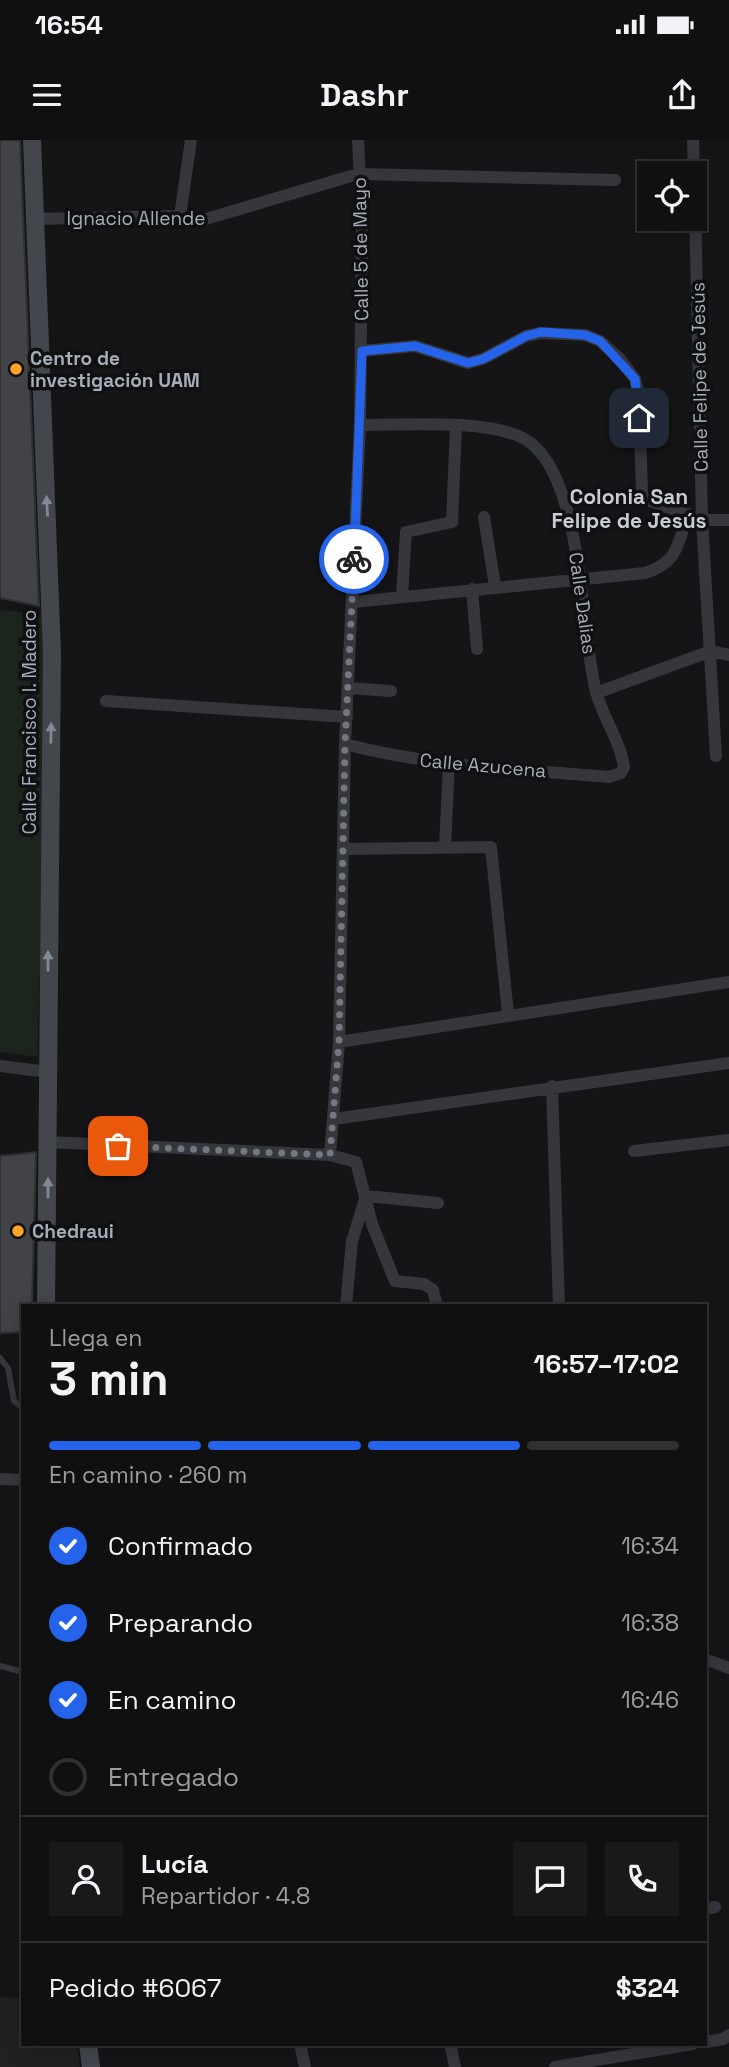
<!DOCTYPE html>
<html lang="es">
<head>
<meta charset="utf-8">
<style>
	body { margin:0; font-family:"Space Grotesk",sans-serif; background:#19191a; color:#f1f3f6; height:100vh; display:flex; flex-direction:column; font-size:26px; white-space:nowrap }
	* { box-sizing:border-box; margin:0 }
	p { font-size:23px; color:#9c9d9f }
	.icon { flex:none; width:38px; height:38px; fill:none; stroke:currentColor; stroke-width:2; stroke-linecap:round; stroke-linejoin:round }
	.map { position:relative; flex:1; overflow:hidden }
	.panel { position:absolute; left:21px; top:1164px; width:686px; height:742px; display:flex; flex-direction:column; background:#101011; border-radius:0px; box-shadow:0 4px 18px #0003,0 0 0 2px #303031 }
	.panel>* { flex:none }
	.controls { position:absolute; left:637px; top:21px; display:grid; gap:14px }
	.controls a { display:grid; place-items:center; width:70px; height:70px; border-radius:0px; background:#101011; box-shadow:0 4px 18px #0003,0 0 0 2px #303031; font-size:35px }
	.pin { position:absolute; display:grid; place-items:center; width:60px; height:60px; color:#fff; margin:-30px; border-radius:14px; box-shadow:0 4px 10px #0006 }
	.courier { position:absolute; display:grid; place-items:center; width:70px; height:70px; margin:-35px; border:5px solid #2563eb; border-radius:50%; background:#fff; color:#222; box-shadow:0 2px 9px #0007 }
	.summary em { font-style:normal; font-weight:700 }
	.summary div { display:flex; flex-direction:column-reverse }
	.summary { display:flex; align-items:center; justify-content:space-between; height:119px; padding:0 28px }
	h1 { font-size:46px; font-weight:700; line-height:52px }
	.bar { display:grid; grid-template-columns:repeat(4,1fr); gap:10px 7px; align-content:center; height:84px; padding:0 28px }
	.bar i { height:9px; border-radius:5px; background:#303031 }
	.bar .on { background:#2563eb }
	.bar p { grid-column:span 4 }
	.line { display:flex; align-items:center; gap:18px; padding:0 28px; border-top:2px solid #303031 }
	.line div { flex:1 }
	.round { display:grid; place-items:center; flex:none; width:74px; height:74px; border-radius:0px; background:#19191a }
	ol { padding:0 28px; list-style:none }
	li { display:flex; align-items:center; gap:21px; height:77px }
	li p { margin-inline-start:auto }
	li .icon { padding:7px; border-radius:50%; background:#2563eb; color:#fff; stroke-width:4 }
	li:last-child { color:#9c9d9f }
	li i { width:38px; height:38px; border:4px solid #303031; border-radius:50% }
	.status { display:flex; justify-content:space-between; align-items:center; height:49px; padding:0 35px; background:#101011; direction:ltr }
	.status svg { height:19px; fill:currentColor }
	header { display:flex; justify-content:space-between; align-items:center; height:91px; padding:0 28px; background:#101011; font-size:32px; font-weight:700 }
	.map>svg:first-child { display:block }
	.built { fill:#212124 }
	.green { fill:#1c251d }
	.building { fill:#414347; stroke:#2e2f33; stroke-width:2 }
	.lines { fill:none; stroke-linecap:round; stroke-linejoin:round }
	.lane { stroke:#35373c; stroke-width:6 }
	.street { stroke:#35373c; stroke-width:12 }
	.secondary { stroke:#43464c; stroke-width:18 }
	.oneway { fill:#838992 }
	.done { stroke:#737880; stroke-width:7; stroke-dasharray:0 12.6 }
	.route { stroke:#2563eb; stroke-width:9 }
	.poi-dot { fill:#ffa324; stroke:#101012; stroke-width:2.5 }
	.labels { text-anchor:middle; stroke-width:7; stroke-linejoin:round; paint-order:stroke }
	.street-label { font-size:19px; fill:#a5adb8; stroke:#101012 }
	.poi-label { font-size:19px; font-weight:bold; fill:#a5adb8; stroke:#101012; text-anchor:start }
	.neighbourhood-label { font-size:21px; font-weight:bold; fill:#c7cbd4; stroke:#101012 }
</style>
</head>
<body>
<div class="status"><b>16:54</b><svg viewBox="0 0 49 12"><path d="M0 12V9h3v3zM5 12V6h3v6zM10 12V3h3v9zM15 12V0h3v12zM26 1h20v11H26zM47 4h2v5h-2z"/></svg></div>
<header><svg class="icon" aria-label="menu" viewBox="0 0 24 24"><path d="M4 6h16M4 12h16M4 18h16"/></svg>Dashr<svg class="icon" aria-label="share" viewBox="0 0 24 24"><path d="M12 15V3M7 8l5-5 5 5M5 13v7h14v-7"/></svg></header>
<div class="map">
<svg width="729" height="1927" viewBox="0 0 729 1927">
	<rect width="100%" height="100%" fill="#151517"/>
	<!-- built -->
	<path class="built" d="M0,1857L23,1858V1904H77L80,1927H0Z"/>
	<!-- green -->
	<path class="green" d="M0,470L52,475L37,917L0,912Z"/>
	<!-- building -->
	<path class="building" d="M0,0H20L39,466L0,458Z
		M36,1012L32,1166H23V1192L0,1193V1016Z"/>
	<g class="lines">
		<!-- lane -->
		<path class="lane" d="M0,1218L8,1228L14,1261L23,1268
			M0,1526L23,1532"/>
		<!-- street -->
		<path class="street" d="M693,0L694,33
			M695,67L702,380L716,616
			M180,76L191,0
			M33,79L180,76L199,81L358,34L615,40
			M362,211L415,206L468,223L483,219L526,196L541,193L585,195L600,201L620,219L635,239L639,255L642,355L648,360L702,380H729
			M484,377L495,446
			M472,449L477,509
			M402,456L406,392L452,382L456,286
			M353,462L645,433C679,422 677,405 688,374
			M348,548L391,551
			M596,553L711,511L729,515
			M106,561L347,577
			M345,604C431,627 521,629 609,637L621,633L624,627C620,600 603,578 596,552C580,491 584,330 523,298C485,279 404,285 360,285
			M445,708L449,623
			M343,709L491,707L508,874
			M339,902L729,842
			M0,926L47,932
			M552,946L559,1166
			M334,979L729,923
			M48,1002L330,1015L356,1022L372,1084L395,1141L424,1144L433,1150L437,1166
			M634,1011L729,1000
			M330,1015L339,902L345,604L360,285L362,81L358,0
			M366,1056L438,1063
			M346,1166L352,1101L366,1056
			M0,1339L23,1340
			M705,1519L729,1528
			M705,1769L715,1767
			M705,1902L723,1899L729,1895
			M300,1904L305,1927
			M450,1904L455,1927
			M555,1927L693,1904"/>
		<!-- secondary -->
		<path class="secondary" d="M32,0L52,513L46,1166
			M88,1904L91,1927"/>
	</g>
	<!-- one-way arrows -->
	<defs><path id="oneway-solid" d="M-6-.8H1V-3.2L6.5 0L1 3.2V.8H-6Z" transform="scale(1.75)"/></defs>
	<g class="oneway">
		<use href="#oneway-solid" transform="translate(47 366) rotate(-93)"/>
		<use href="#oneway-solid" transform="translate(51 593) rotate(-89)"/>
		<use href="#oneway-solid" transform="translate(48 821) rotate(-90)"/>
		<use href="#oneway-solid" transform="translate(48 1048) rotate(-90)"/>
	</g>
	<g class="lines">
		<!-- done -->
		<path class="done" d="M118,1006L330,1015L339,902L345,604L354,419"/>
		<!-- route -->
		<path class="route" d="M354,419L362,211L415,206L468,223L483,219L526,196L541,192L585,195L600,201L635,239L639,278"/>
	</g>
	<!-- markers -->
	<g class="poi-dot">
		<circle cx="16" cy="229" r="7"/>
		<circle cx="18" cy="1091" r="7"/>
	</g>
	<g class="labels">
		<!-- street labels -->
		<g class="street-label">
			<text x="136" y="85">Ignacio Allende</text>
			<text transform="translate(360 109) rotate(-91)" y="7">Calle 5 de Mayo</text>
			<text transform="translate(699 237) rotate(-91)" y="7">Calle Felipe de Jesús</text>
			<text transform="translate(583 463) rotate(82)" y="7">Calle Dalias</text>
			<text transform="translate(29 582) rotate(-90)" y="7">Calle Francisco I. Madero</text>
			<text transform="translate(483 625) rotate(5)" y="7">Calle Azucena</text>
		</g>
		<!-- poi labels -->
		<g class="poi-label">
			<text x="30" y="225">Centro de<tspan x="30" dy="22">investigación UAM</tspan></text>
			<text x="32" y="1098">Chedraui</text>
		</g>
		<!-- neighbourhood labels -->
		<g class="neighbourhood-label">
			<text x="629" y="364">Colonia San<tspan x="629" dy="24">Felipe de Jesús</tspan></text>
		</g>
	</g>
</svg>
<div class="controls">
<a><svg class="icon" aria-label="locate" viewBox="0 0 24 24"><circle cx="12" cy="12" r="6"/><path d="M12 2v4M12 18v4M2 12h4M18 12h4"/></svg></a>
</div>
<div class="pin" style="left:118px;top:1006px;background:#ea580c"><svg class="icon" aria-label="bag" viewBox="0 0 24 24"><path d="M5 8h14l-1 12H6zM9 8a3 3 0 0 1 6 0"/></svg></div>
<div class="pin" style="left:639px;top:278px;background:#1f2937"><svg class="icon" aria-label="home" viewBox="0 0 24 24"><path d="M3 11l9-7 9 7M6 9v11h12V9"/></svg></div>
<div class="courier" style="left:354px;top:419px"><svg class="icon" aria-label="bike" viewBox="0 0 24 24"><circle cx="6" cy="16" r="4"/><circle cx="18" cy="16" r="4"/><path d="M6 16l4-8h5l3 8M10 8l3 8H6M13 5h3"/></svg></div>
<section class="panel">
<div class="summary"><div><h1>3 min</h1><p>Llega en</p></div><em>16:57–17:02</em></div>
<div class="bar"><i class="on"></i><i class="on"></i><i class="on"></i><i></i><p>En camino · 260 m</p></div>
<ol>
<li><svg class="icon" aria-label="check" viewBox="0 0 24 24"><path d="M5 12l5 5 9-10"/></svg>Confirmado<p>16:34</p></li>
<li><svg class="icon" aria-label="check" viewBox="0 0 24 24"><path d="M5 12l5 5 9-10"/></svg>Preparando<p>16:38</p></li>
<li><svg class="icon" aria-label="check" viewBox="0 0 24 24"><path d="M5 12l5 5 9-10"/></svg>En camino<p>16:46</p></li>
<li><i></i>Entregado</li>
</ol>
<div class="line" style="height:126px"><a class="round"><svg class="icon" aria-label="person" viewBox="0 0 24 24"><circle cx="12" cy="8" r="4"/><path d="M4 21q1-7 8-7t8 7"/></svg></a><div><b>Lucía</b><p>Repartidor · 4.8</p></div><a class="round"><svg class="icon" aria-label="chat" viewBox="0 0 24 24"><path d="M4 5h16v11H9l-5 4z"/></svg></a><a class="round"><svg class="icon" aria-label="phone" viewBox="0 0 24 24"><path d="M5 4h4l2 5-3 2q2 4 5 5l2-3 5 2v4C11 20 4 13 5 4z"/></svg></a></div>
<div class="line" style="height:91px"><div>Pedido #6067</div><b>$324</b></div>
</section>
</div>
</body>
</html>
